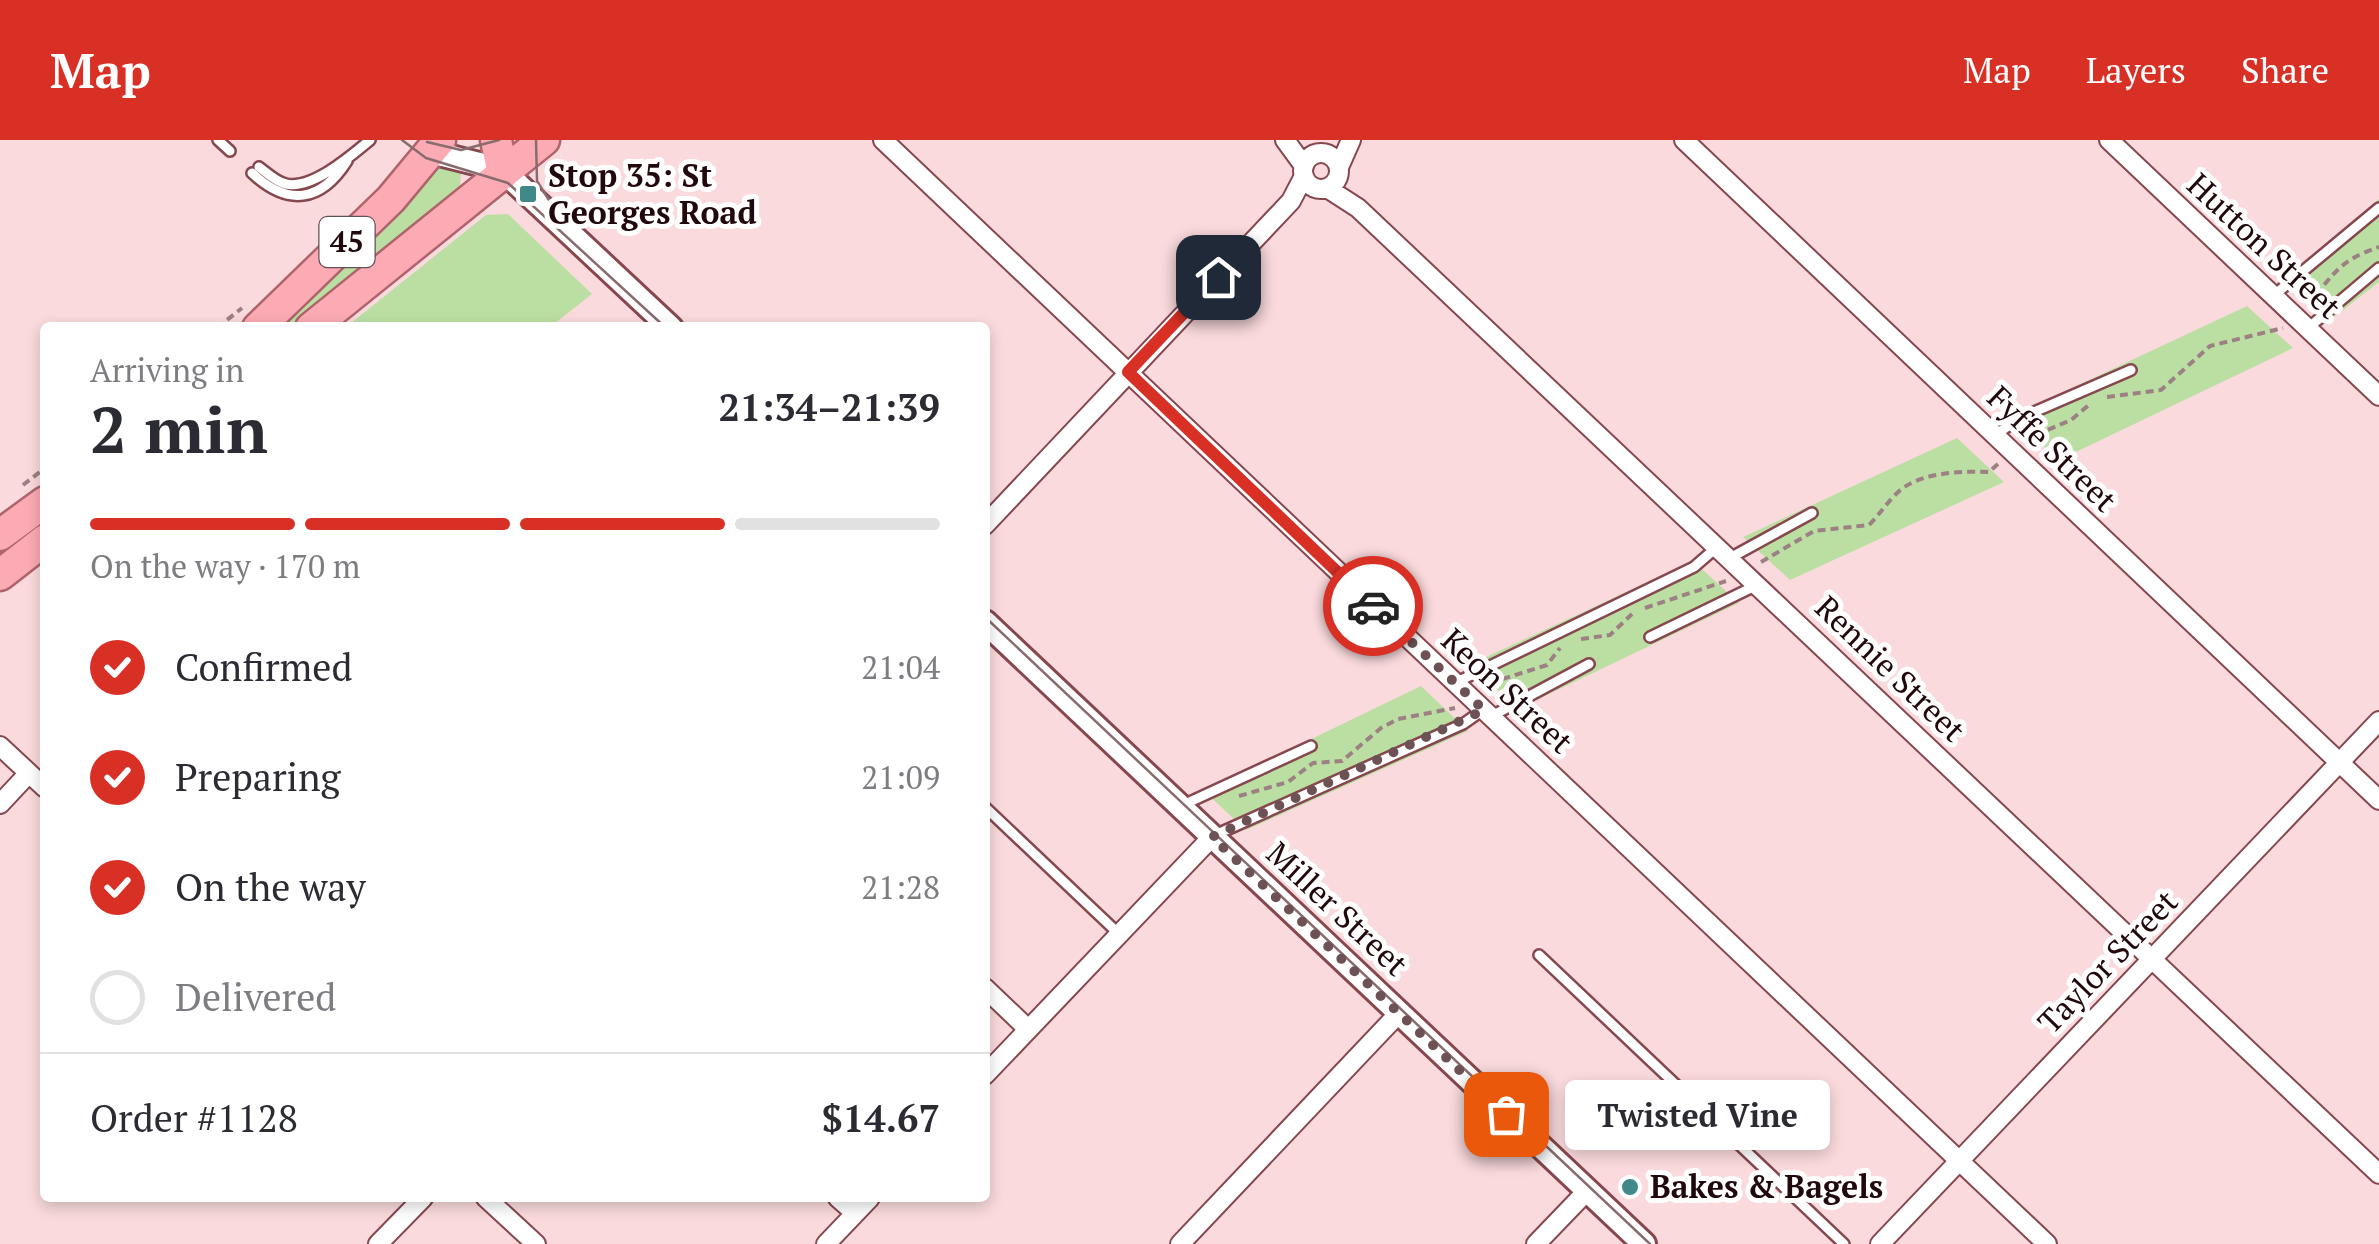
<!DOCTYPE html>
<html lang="en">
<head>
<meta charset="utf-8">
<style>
	body { margin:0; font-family:"PT Serif",serif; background:#f7f7f7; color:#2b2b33; height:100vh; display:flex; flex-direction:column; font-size:38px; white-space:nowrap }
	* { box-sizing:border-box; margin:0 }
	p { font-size:32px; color:#7c7c81 }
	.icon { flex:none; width:55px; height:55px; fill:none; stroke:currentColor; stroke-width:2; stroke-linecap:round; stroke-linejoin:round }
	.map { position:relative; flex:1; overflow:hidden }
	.details { position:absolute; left:40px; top:182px; width:950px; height:880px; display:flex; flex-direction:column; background:#fff; border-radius:10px; box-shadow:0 5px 15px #0003 }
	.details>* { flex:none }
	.pin { position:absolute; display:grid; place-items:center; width:85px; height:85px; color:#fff; margin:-42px; border-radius:20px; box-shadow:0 5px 15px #0006 }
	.courier { position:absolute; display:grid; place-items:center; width:100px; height:100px; margin:-50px; border:8px solid #d93025; border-radius:50%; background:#fff; color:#222; box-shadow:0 2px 12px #0007 }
	.bubble { position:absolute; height:70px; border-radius:10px; background:#fff; box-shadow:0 5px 15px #0003; font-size:32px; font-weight:800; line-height:70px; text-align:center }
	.overview em { font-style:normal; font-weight:800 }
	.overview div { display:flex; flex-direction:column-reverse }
	.overview { display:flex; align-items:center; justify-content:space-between; height:170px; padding:0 50px }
	h1 { font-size:65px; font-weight:800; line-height:75px }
	.bar { display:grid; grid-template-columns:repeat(4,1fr); gap:15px 10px; align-content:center; height:120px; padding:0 50px }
	.bar i { height:12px; border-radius:8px; background:#e1e1e2 }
	.bar .current { background:#d93025 }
	.bar p { grid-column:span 4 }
	.line { display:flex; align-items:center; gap:25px; padding:0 50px; border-top:2px solid #e1e1e2 }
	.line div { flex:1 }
	ol { padding:0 50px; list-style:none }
	li { display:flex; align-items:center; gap:30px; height:110px }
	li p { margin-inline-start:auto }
	li .icon { padding:10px; border-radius:50%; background:#d93025; color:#fff; stroke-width:4 }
	li:last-child { color:#7c7c81 }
	li i { width:55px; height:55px; border:5px solid #e1e1e2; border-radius:50% }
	header { display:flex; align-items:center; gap:60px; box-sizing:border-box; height:140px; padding:0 50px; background:#d93025; color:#fff }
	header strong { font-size:48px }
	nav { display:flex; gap:55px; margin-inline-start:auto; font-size:35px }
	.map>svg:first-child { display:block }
	.green { fill:#bbdfa3 }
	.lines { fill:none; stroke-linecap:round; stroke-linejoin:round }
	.service-casing { stroke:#86474e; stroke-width:14 }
	.minor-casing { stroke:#86474e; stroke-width:22 }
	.tertiary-casing { stroke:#86474e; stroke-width:28 }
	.trunk-casing { stroke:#af646c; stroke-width:35 }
	.path { stroke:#9d8083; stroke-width:4; stroke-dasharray:8 5; stroke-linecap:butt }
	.service { stroke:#fff; stroke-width:9 }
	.minor { stroke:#fff; stroke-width:18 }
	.tertiary { stroke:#fff; stroke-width:22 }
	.trunk { stroke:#fcaab3; stroke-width:30 }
	.tram { stroke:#886c6f; stroke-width:2.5 }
	.done { stroke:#6d5255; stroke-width:10; stroke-dasharray:0 18 }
	.route { stroke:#d93025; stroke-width:12 }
	.poi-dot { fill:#418988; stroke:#fff; stroke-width:4 }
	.labels { text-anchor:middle; stroke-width:10; stroke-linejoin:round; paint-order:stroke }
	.shield { fill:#fff; stroke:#645255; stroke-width:2.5 }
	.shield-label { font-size:30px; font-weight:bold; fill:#21080c }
	.poi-label { font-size:32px; font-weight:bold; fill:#21080c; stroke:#fff; text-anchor:start }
	.street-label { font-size:32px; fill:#21080c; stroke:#fff }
</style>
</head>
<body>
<header>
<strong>Map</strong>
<nav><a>Map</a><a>Layers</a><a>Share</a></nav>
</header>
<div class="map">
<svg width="2379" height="1104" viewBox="0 0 2379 1104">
	<rect width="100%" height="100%" fill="#fadadc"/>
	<!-- green -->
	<path class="green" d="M434,27L461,32L460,46L465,47L453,62L296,187L274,188Z
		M2379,59V142L2334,177L2290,136Z
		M508,74L592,154L550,187H346L486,75Z
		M2247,166L2293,208L2059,320L2010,277Z
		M1957,298L2004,342L1790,440L1743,397Z
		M1693,421L1739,463L1518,569L1471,524Z
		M1421,546L1468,591L1246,690L1204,651Z"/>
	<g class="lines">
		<!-- service casing -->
		<g class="service-casing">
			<path id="service" d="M218,0L230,11
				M259,27C267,33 276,42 286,44C312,50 352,15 370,0
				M252,33C288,67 321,62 347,21
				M2273,156L2379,68
				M2307,189L2379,128
				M1994,296L2018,279L2131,230
				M1730,418L1812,373
				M1650,497L1755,446
				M1457,542L1694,427L1717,407
				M1490,577L1589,524
				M1183,665L1311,606
				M985,667L1119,794
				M1215,695L1463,584L1483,570
				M1539,815L1844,1104"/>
		</g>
		<!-- minor casing -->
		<g class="minor-casing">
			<path id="minor" d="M883,0L2047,1104
				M1285,0L1304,26
				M1684,0L2379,660
				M2109,0L2379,256
				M1303 31a18 18 0 1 1 36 0a18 18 0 1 1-36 0Z
				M1339,27L1351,0
				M1327,48L1358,68L2379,1034
				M985,385L1291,61L1304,36
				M0,606L45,648
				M0,664L29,633
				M985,848L1028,889
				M985,935L1212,697
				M486,1058L536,1104
				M838,1058L855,1073
				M378,1104L423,1058
				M826,1104L870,1058
				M1180,1104L1400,872
				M1536,1104L1587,1051
				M1880,1104L2379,581"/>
		</g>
		<!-- tertiary casing -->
		<g class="tertiary-casing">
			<path id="tertiary" d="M431,12L479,24L513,40L671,188
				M985,482L1644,1104"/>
		</g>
		<!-- trunk casing -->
		<g class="trunk-casing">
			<path id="trunk" d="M496,0L503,34
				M258,188L391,59L440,0
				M311,188L544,0
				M0,395L45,362
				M0,435L45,400"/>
		</g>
		<!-- path -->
		<path class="path" d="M2308,165C2334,134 2338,121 2379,107
			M217,188L242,168
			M2107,257L2161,250L2210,206L2283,188
			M2024,300L2071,280L2090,264
			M23,345L45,328
			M1761,422L1814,391L1869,385C1879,375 1886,364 1896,354C1917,332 1961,331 1989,332L1999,323
			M1645,468L1726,441
			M1581,499L1610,495L1632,474
			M1490,543L1547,525L1560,508
			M1239,656L1288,642L1313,623L1342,621L1381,588L1398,579L1455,568"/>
		<!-- service -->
		<use href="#service" class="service"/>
		<!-- minor -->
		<use href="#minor" class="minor"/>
		<!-- tertiary -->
		<use href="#tertiary" class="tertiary"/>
		<!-- trunk -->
		<use href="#trunk" class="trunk"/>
		<!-- tram -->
		<path class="tram" d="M402,0L426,18L508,43L666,188
			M536,0L537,41L557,73
			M427,2L461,10L499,0
			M985,477L1650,1104"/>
	</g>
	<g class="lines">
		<!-- done -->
		<path class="done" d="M1373,466L1484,570L1212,697L1506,974"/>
		<!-- route -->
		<path class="route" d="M1218,137L1128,232L1373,466"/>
	</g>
	<!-- markers -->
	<g class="poi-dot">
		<rect x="518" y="44" width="20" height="20" rx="5"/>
		<circle cx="1630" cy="1047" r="10"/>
	</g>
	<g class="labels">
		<!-- shield labels -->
		<rect class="shield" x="319.5" y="77" width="55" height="50" rx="8"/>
		<g class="shield-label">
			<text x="347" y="112">45</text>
		</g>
		<!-- poi labels -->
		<g class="poi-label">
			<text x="548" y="47">Stop 35: St<tspan x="548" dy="37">Georges Road</tspan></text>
			<text x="1650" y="1058">Bakes &amp; Bagels</text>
		</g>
		<!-- street labels -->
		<g class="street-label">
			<text transform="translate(2264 106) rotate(43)" y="11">Hutton Street</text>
			<text transform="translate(2052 309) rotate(44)" y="11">Fyffe Street</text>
			<text transform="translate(1890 529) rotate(44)" y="11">Rennie Street</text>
			<text transform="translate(1507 551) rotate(43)" y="11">Keon Street</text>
			<text transform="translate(1337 769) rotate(43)" y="11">Miller Street</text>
			<text transform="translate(2108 822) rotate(-46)" y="11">Taylor Street</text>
		</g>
	</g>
</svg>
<div class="pin" style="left:1506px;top:974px;background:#ea580c"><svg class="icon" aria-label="bag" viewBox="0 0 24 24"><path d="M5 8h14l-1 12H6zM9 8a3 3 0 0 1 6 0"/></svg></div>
<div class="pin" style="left:1218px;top:137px;background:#1f2937"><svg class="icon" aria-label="home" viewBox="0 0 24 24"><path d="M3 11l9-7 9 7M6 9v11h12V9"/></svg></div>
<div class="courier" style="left:1373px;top:466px"><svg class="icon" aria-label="car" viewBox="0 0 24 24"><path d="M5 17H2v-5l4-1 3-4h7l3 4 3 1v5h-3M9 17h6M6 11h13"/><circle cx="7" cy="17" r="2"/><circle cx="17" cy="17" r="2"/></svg></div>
<div class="bubble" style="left:1565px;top:940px;width:265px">Twisted Vine</div>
<section class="details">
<div class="overview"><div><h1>2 min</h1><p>Arriving in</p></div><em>21:34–21:39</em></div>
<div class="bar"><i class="current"></i><i class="current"></i><i class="current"></i><i></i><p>On the way · 170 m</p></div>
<ol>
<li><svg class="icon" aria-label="check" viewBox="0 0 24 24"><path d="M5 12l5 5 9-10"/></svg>Confirmed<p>21:04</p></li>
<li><svg class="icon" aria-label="check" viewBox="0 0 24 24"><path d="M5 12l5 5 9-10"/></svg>Preparing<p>21:09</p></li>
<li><svg class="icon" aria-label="check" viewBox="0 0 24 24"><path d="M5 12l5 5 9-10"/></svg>On the way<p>21:28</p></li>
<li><i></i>Delivered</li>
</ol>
<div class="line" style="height:130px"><div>Order #1128</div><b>$14.67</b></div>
</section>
</div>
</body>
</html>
